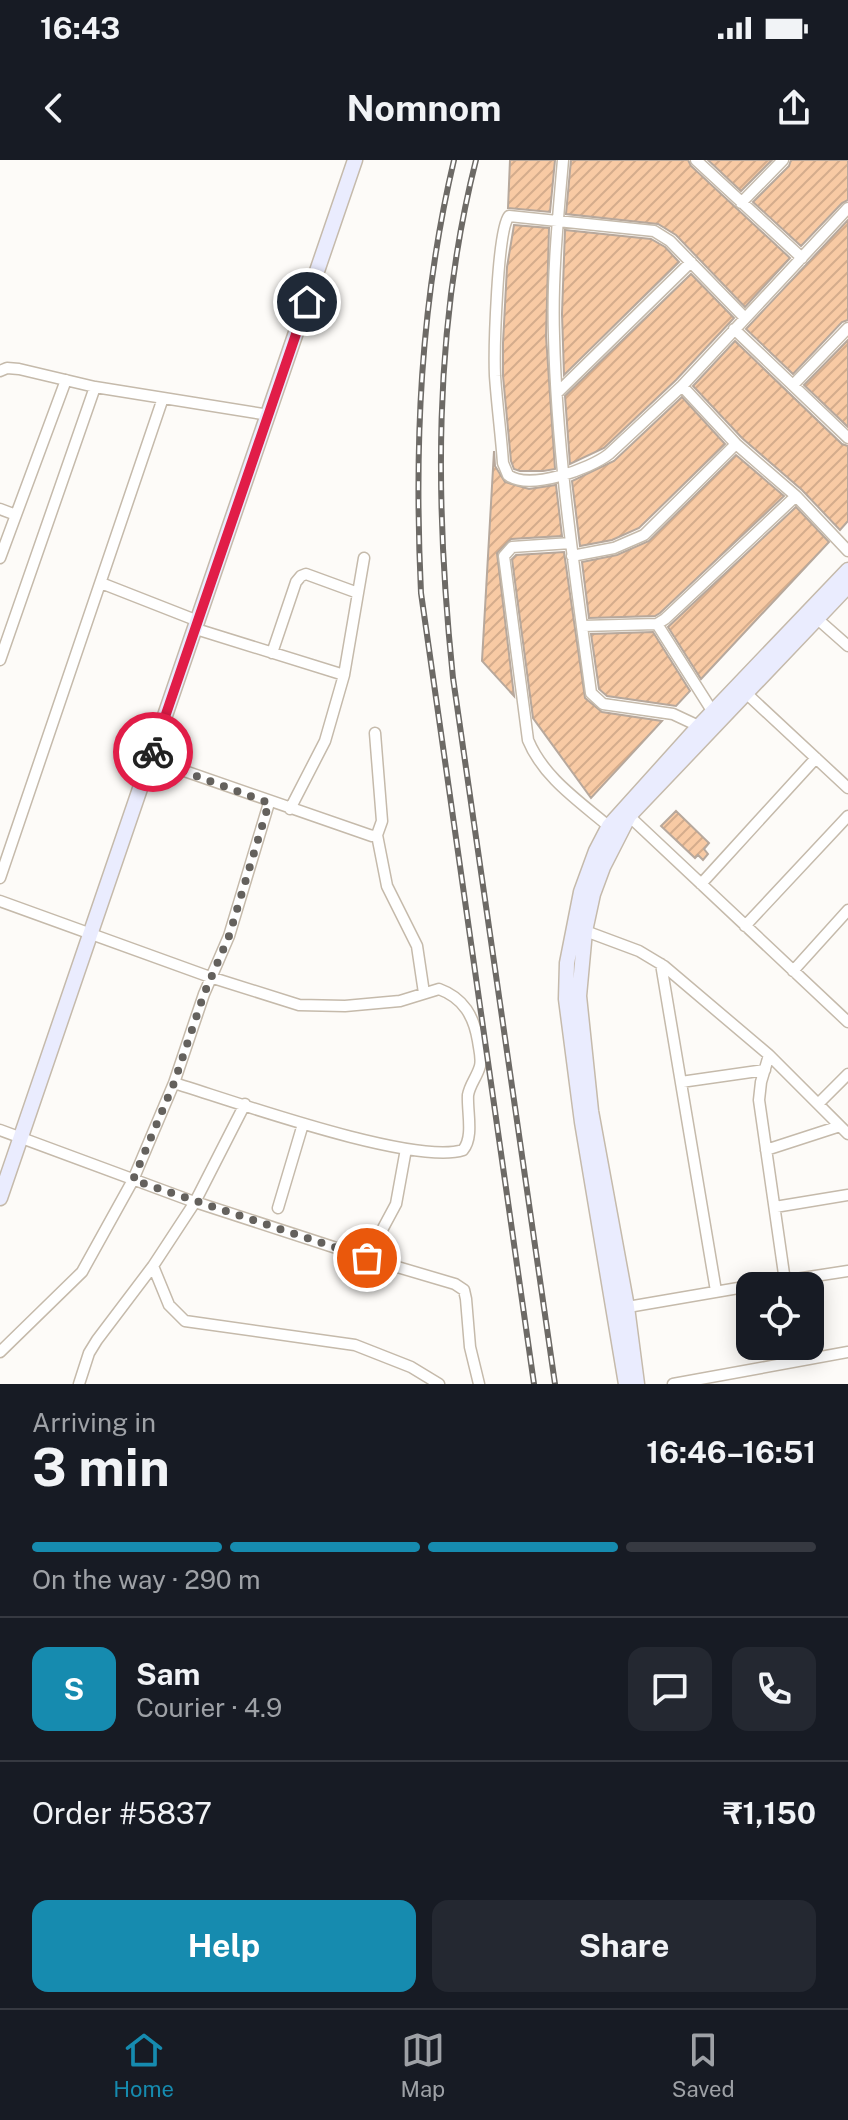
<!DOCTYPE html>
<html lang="en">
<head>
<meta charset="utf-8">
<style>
	body { margin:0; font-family:"Public Sans",sans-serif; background:#242831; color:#f1f3f6; height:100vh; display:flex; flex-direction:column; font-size:30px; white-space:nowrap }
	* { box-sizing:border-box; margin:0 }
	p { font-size:26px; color:#9ea1a6 }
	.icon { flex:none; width:44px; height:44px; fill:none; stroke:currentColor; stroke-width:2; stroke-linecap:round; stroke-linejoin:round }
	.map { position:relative; height:1224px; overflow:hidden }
	.details { display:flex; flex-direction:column; background:#171b24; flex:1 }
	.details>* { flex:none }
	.tools { position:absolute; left:736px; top:1112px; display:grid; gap:16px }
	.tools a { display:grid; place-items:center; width:88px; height:88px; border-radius:16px; background:#171b24; box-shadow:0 4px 20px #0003; font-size:40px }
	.pin { position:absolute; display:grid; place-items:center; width:68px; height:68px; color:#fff; margin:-34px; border:4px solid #fff; border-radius:50%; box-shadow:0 2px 8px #0007 }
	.courier { position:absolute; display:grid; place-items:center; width:80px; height:80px; margin:-40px; border:6px solid #e11d48; border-radius:50%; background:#fff; color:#222; box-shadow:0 2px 10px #0007 }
	.summary em { font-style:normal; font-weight:700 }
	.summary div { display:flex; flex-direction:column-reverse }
	.summary { display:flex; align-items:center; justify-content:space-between; height:136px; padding:0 32px }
	h1 { font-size:52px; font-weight:700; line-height:60px }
	.bar { display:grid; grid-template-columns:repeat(4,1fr); gap:12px 8px; align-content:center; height:96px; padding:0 32px }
	.bar i { height:10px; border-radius:6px; background:#363941 }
	.bar .active { background:#168baf }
	.bar p { grid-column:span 4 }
	.line { display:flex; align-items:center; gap:20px; padding:0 32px; border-top:2px solid #363941 }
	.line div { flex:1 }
	.round { display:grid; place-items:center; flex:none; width:84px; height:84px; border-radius:16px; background:#242831 }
	.cta { display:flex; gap:16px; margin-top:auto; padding:16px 32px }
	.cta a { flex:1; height:92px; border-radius:16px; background:#168baf; color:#fff; font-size:32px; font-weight:700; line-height:92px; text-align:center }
	.cta a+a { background:#242831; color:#f1f3f6 }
	.status { display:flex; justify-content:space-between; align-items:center; height:56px; padding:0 40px; background:#171b24; direction:ltr }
	.status svg { height:22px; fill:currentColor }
	header { display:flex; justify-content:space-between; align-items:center; height:104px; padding:0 32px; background:#171b24; font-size:36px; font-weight:700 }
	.tabs { display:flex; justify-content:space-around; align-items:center; height:112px; border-top:2px solid #363941; background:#171b24; font-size:22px; color:#9ea1a6 }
	.tabs a { display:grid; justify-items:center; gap:4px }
	.tabs .active { color:#168baf }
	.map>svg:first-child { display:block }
	.building { fill:url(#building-hatch); stroke:#b7a89c; stroke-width:2 }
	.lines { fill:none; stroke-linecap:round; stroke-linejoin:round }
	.street-casing { stroke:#c5baab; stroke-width:13 }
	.secondary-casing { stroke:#c5baab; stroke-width:17 }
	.street { stroke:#fff; stroke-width:10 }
	.secondary { stroke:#eaecfe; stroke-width:14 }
	.rail-casing { stroke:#6d6a66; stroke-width:6 }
	.rail { stroke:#fff; stroke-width:3; stroke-dasharray:9; stroke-linecap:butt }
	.done { stroke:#64615d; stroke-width:8; stroke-dasharray:0 14.4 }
	.route { stroke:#e11d48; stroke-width:10 }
</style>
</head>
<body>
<div class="status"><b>16:43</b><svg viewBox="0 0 49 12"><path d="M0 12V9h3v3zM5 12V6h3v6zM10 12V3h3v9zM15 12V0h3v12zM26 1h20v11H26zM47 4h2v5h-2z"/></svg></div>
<header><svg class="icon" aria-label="back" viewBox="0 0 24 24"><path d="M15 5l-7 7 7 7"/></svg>Nomnom<svg class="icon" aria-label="share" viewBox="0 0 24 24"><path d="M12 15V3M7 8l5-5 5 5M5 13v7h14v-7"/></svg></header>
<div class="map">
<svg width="848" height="1224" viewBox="0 0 848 1224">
	<defs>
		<pattern id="building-hatch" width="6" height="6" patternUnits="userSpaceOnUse" patternTransform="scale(2)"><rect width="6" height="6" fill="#f8caa4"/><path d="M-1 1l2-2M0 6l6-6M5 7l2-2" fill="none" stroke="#d4ac8c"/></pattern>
	</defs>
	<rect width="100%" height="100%" fill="#fdfbf8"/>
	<!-- building -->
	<path class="building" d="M510,0H555L550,52L508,48Z
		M571,0H688L691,6L790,98L745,147L676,75L658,64L566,54Z
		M708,0H772L741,31Z
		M791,0H848V40L842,43L801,86L753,42L789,6Z
		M848,60V160L842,162L793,214L746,169Z
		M514,65L549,68L546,176L555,309L543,311H520L514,309L511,301L503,216V183L507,107Z
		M565,70L651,79L665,87L679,102L564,215L562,154Z
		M691,114L734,158L676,220L604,288L570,304L565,236Z
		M848,180V267L804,225Z
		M735,181L842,284L848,286V361L840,370L802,330L742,278L693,226Z
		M682,237L725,284L639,368L612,380L580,386L572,321L614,301Z
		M494,291L495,306L505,322L529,329L556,325L562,376L511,379L497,393L514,536L482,501Z
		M736,295L784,336L660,453L655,456L589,458L582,402L617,395L649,381Z
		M796,347L829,382L701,519L668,467Z
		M564,392L585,538L602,552L662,561L591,638L533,558L512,399L516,395Z
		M653,472L690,531L676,546L607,536L599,529L591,474Z
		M676,651L709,683L704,689L708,694L703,700L698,695L695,698L661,666Z"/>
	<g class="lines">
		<!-- street casing -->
		<g class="street-casing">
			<path id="street" d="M563,0C558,58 552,118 554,176C557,296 575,414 591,533L603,544L673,554L705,569
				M696,0L802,98
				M741,43L783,0
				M745,158L670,81L654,71L509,56C497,70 494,192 495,216C497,245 501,274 503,303L508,315C529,331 590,309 609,294L682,226L848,48
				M734,169L848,278
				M0,211L7,208L19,209L95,227L269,255
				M793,225L848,168
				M682,226L736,284L796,336L848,391
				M557,233L691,102
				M0,349L16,355
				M571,383L512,387L504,396L528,580C544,619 582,643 613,670
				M572,396L614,388L644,375L736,284
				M0,398L66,220
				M101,423L198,461
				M813,455L848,486
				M657,464L716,557
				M582,466L657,464L665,459L796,336
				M196,469L344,515
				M272,493L296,422L301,416L306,414L358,433
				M0,500L95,227
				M747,534L848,628
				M150,599L372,676L377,675L382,661L375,573
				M290,649L325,581L344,515L364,398
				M629,656L848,862
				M377,675L387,726L417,786L424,833
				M0,718L163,238
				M701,724L816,598
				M0,741L210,817L299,845L345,846L400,841L439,829C464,838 474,857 478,881C479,889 482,898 480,906C477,917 470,924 468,935C467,952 474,977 463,990C414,1006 230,940 174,923
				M745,766L848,656
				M580,769L639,791L664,806L769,895L848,974
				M661,804L716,1131
				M793,811L848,750
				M769,895L761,922L759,940L785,1121
				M681,922L765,910
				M818,944L848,914
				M0,970L189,1040L367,1098L455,1124L464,1130L466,1139L470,1187L479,1224
				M766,990L840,966
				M775,1047L848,1035
				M278,1048L303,964
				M367,1098L396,1044L406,989
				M153,1106L169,1145L185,1161L355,1185L411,1207L439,1224
				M750,1126L848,1111
				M622,1148L750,1126
				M0,1192L82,1112L133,1020L174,923L204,834L229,776L269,643
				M79,1224L89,1193L97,1180L153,1106L195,1042L245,944
				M673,1224L848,1192"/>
		</g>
		<!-- secondary casing -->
		<g class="secondary-casing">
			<path id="secondary" d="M0,1038L355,0
				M626,1224L582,962L566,839L567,803L581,732L596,691L609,666L699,566L848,410
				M637,1224L627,1147L591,951L579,836L585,771L593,734L603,707L629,656L848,426"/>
		</g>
		<!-- street -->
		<use href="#street" class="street"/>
		<!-- secondary -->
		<use href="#secondary" class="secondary"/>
		<!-- rail casing -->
		<g class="rail-casing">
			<path id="rail" d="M454,0C420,144 414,286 421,433L534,1224
				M476,0C433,170 435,345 453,518L555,1224"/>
		</g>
		<!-- rail -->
		<use href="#rail" class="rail"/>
	</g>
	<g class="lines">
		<!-- done -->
		<path class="done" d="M153,592L150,599L269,643L229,776L204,834L174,923L133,1020L367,1098"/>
		<!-- route -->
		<path class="route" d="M153,592L307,142"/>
	</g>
</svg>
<div class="tools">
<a><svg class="icon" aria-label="locate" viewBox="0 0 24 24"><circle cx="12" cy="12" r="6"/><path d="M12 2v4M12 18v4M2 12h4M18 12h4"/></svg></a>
</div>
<div class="pin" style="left:367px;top:1098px;background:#ea580c"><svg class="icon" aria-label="bag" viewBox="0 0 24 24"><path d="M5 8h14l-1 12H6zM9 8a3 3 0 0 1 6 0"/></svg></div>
<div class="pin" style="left:307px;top:142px;background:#1f2937"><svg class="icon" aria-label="home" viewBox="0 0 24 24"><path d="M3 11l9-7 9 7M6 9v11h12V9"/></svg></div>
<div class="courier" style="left:153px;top:592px"><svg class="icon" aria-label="bike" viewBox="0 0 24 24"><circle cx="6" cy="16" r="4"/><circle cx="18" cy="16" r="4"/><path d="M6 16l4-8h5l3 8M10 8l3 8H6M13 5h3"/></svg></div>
</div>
<section class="details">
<div class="summary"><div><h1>3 min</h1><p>Arriving in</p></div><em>16:46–16:51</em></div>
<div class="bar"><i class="active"></i><i class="active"></i><i class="active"></i><i></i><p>On the way · 290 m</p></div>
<div class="line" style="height:144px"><b class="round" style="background:#168baf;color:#fff">S</b><div><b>Sam</b><p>Courier · 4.9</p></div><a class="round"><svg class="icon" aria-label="chat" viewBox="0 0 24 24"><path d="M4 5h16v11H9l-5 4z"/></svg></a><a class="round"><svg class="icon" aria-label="phone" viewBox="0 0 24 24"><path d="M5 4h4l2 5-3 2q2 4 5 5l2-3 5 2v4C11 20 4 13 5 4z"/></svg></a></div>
<div class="line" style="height:104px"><div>Order #5837</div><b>₹1,150</b></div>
<div class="cta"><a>Help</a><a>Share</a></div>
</section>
<nav class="tabs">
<a class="active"><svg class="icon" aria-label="home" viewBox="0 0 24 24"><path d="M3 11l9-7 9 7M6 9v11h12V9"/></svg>Home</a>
<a><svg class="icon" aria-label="map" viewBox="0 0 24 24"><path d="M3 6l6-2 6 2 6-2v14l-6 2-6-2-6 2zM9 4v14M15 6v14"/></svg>Map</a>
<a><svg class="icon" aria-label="saved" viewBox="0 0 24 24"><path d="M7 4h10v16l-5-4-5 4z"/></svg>Saved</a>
</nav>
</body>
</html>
